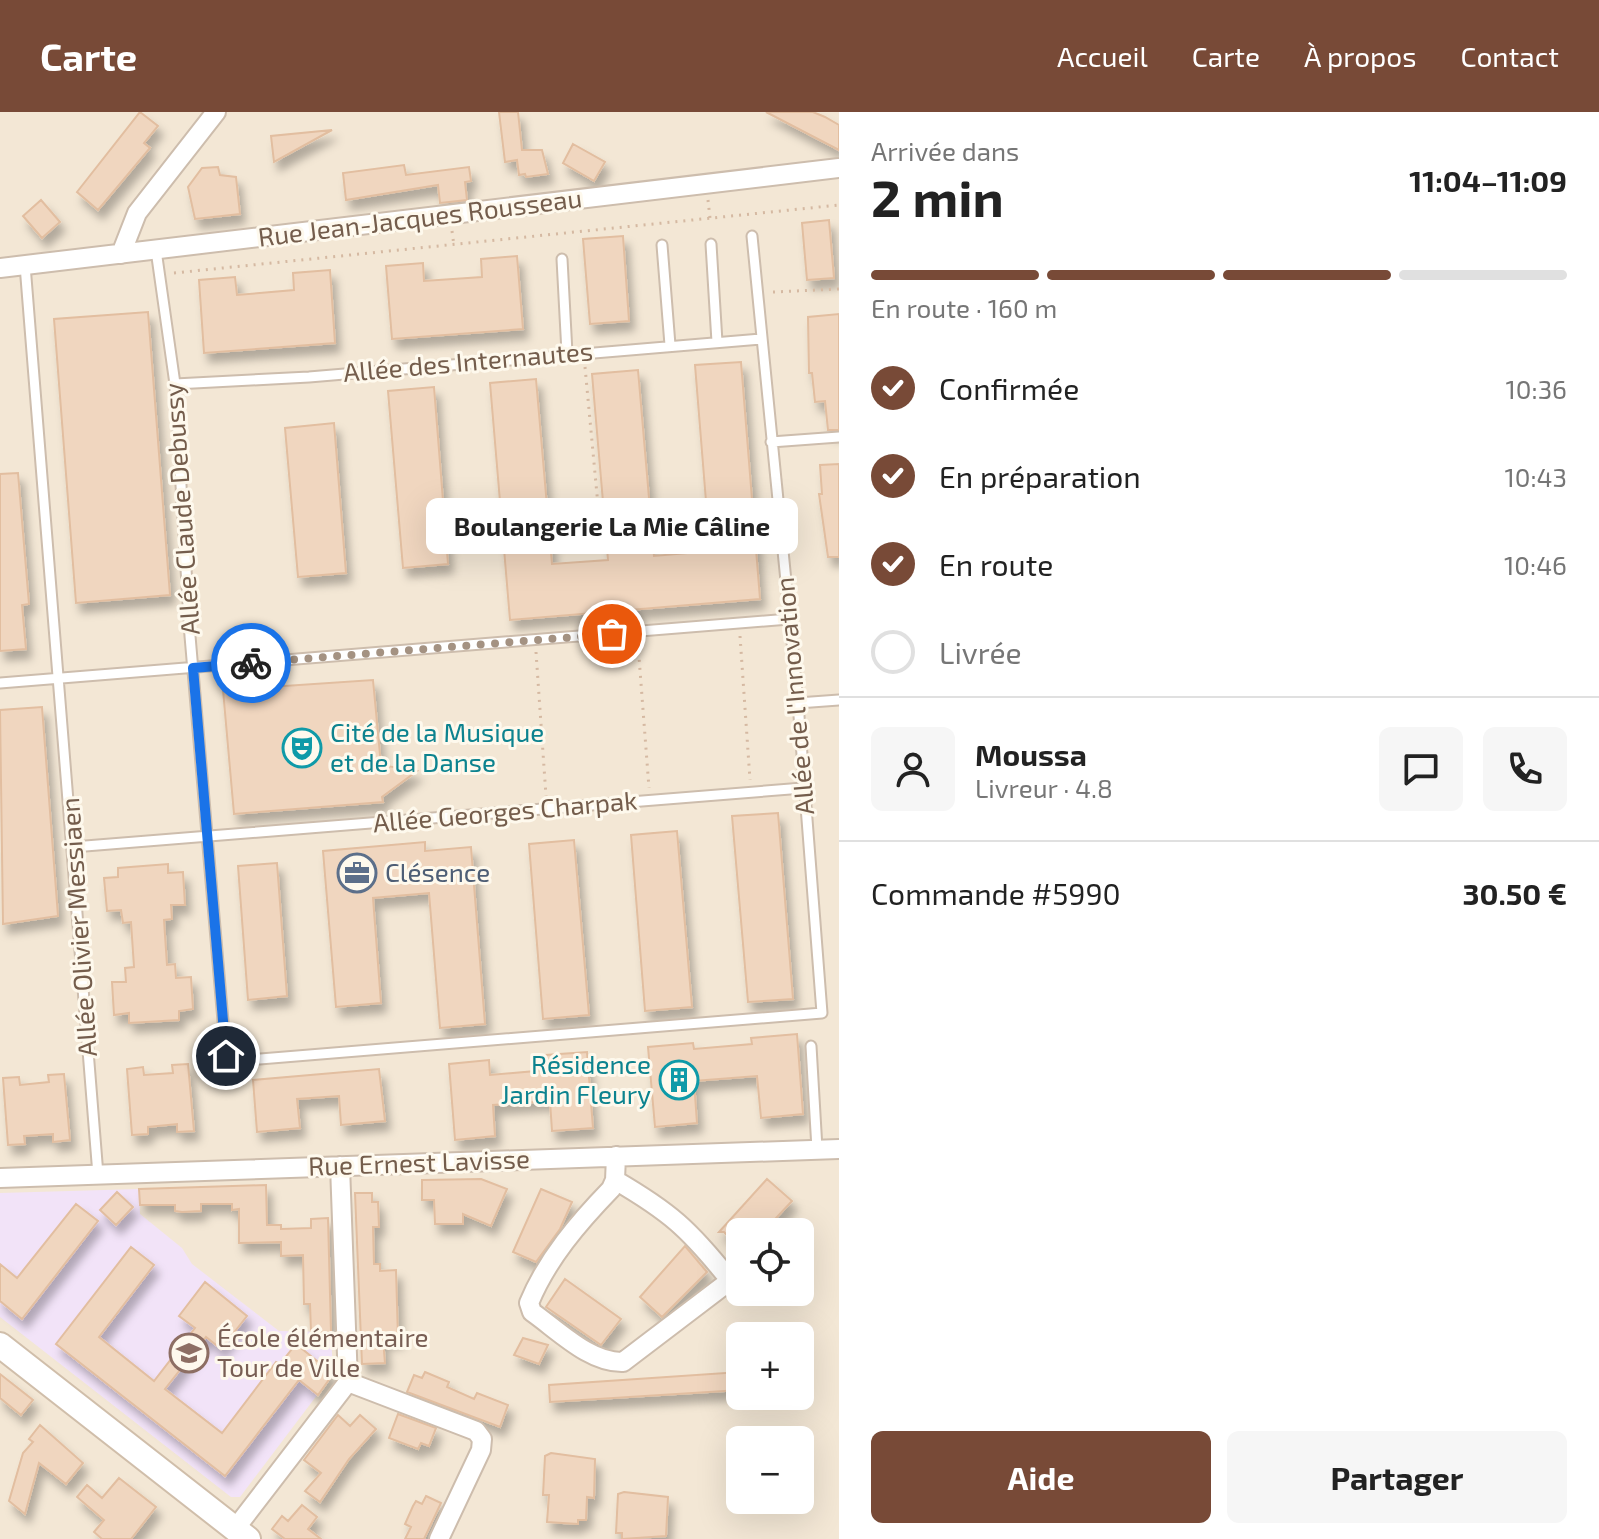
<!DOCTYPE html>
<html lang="fr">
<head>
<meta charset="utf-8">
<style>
	body { margin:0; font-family:"Exo 2",sans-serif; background:#f6f6f6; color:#222; height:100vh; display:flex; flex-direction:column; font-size:30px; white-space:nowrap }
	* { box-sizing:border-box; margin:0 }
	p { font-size:26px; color:#767676 }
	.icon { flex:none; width:44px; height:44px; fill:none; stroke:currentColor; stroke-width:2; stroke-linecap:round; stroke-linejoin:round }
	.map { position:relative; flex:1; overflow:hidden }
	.drawer { display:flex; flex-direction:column; background:#fff; width:760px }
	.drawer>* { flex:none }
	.controls { position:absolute; left:726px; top:1106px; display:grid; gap:16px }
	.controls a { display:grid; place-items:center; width:88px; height:88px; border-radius:12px; background:#fff; box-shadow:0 8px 32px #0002; font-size:40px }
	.pin { position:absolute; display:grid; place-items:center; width:68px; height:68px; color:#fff; margin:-34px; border:4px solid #fff; border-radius:50%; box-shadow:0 2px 8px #0007 }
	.courier { position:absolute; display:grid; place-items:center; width:80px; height:80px; margin:-40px; border:6px solid #1a73e8; border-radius:50%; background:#fff; color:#222; box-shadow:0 2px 10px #0007 }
	.bubble { position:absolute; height:56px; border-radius:12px; background:#fff; box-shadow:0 8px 32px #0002; font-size:26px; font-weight:700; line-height:56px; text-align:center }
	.headline em { font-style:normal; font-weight:700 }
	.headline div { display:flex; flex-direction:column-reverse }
	.headline { display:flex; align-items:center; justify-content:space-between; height:136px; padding:0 32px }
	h1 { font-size:52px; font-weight:700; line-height:60px }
	.bar { display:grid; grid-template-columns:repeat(4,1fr); gap:12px 8px; align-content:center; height:96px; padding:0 32px }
	.bar i { height:10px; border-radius:6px; background:#e0e0e0 }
	.bar .current { background:#784a37 }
	.bar p { grid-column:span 4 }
	.line { display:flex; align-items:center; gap:20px; padding:0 32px; border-top:2px solid #e0e0e0 }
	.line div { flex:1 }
	.round { display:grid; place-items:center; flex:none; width:84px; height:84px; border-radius:12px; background:#f6f6f6 }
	ol { padding:0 32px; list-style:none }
	li { display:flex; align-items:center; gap:24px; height:88px }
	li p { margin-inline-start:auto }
	li .icon { padding:8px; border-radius:50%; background:#784a37; color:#fff; stroke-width:4 }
	li:last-child { color:#767676 }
	li i { width:44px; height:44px; border:4px solid #e0e0e0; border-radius:50% }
	.primary-button { display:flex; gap:16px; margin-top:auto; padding:16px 32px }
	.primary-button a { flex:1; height:92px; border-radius:12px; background:#784a37; color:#fff; font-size:32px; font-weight:700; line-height:92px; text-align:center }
	.primary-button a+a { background:#f6f6f6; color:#222 }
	header { display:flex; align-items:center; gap:48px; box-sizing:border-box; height:112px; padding:0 40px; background:#784a37; color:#fff }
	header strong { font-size:38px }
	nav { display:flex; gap:44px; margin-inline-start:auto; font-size:28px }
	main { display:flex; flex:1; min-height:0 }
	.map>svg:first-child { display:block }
	.residential { fill:#f3e7d5; fill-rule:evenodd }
	.education { fill:#f2e3f8 }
	.building { fill:#f0d6bf; stroke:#e2bea0; stroke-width:2; filter:url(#shadow) }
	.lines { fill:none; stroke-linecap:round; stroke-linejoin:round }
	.lane-casing { stroke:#cdbdad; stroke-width:13 }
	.street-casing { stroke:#cdbdad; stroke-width:22 }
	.secondary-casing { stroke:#d0beaa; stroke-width:28 }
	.path { stroke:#d5b9a2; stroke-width:3; stroke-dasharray:2 6; stroke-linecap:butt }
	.lane { stroke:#fff; stroke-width:9 }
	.street { stroke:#fff; stroke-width:18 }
	.secondary { stroke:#fff; stroke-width:24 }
	.done { stroke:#a49282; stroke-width:8; stroke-dasharray:0 14.4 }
	.route { stroke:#1a73e8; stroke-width:10 }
	.labels { text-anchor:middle; stroke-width:6; stroke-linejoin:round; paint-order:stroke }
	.street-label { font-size:26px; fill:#745d4c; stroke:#fef9ed }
	.culture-label { font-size:26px; fill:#0d838f; stroke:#fef9ed; text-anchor:start }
	.service-label { font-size:26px; fill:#4e5e75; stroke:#fef9ed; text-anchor:start }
	.education-label { font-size:26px; fill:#785e54; stroke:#fef9ed; text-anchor:start }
</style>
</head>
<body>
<header>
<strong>Carte</strong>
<nav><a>Accueil</a><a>Carte</a><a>À propos</a><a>Contact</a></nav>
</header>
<main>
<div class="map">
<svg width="839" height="1427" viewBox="0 0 839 1427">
	<defs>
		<filter id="shadow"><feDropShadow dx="5" dy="9" stdDeviation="4" flood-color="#0004"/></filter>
	</defs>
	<rect width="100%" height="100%" fill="#fcf5e6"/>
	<!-- residential -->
	<path class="residential" d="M0,0H839V1427H0ZM740,1120H800V1180H740ZM740,1224H800V1284H740ZM740,1328H800V1388H740Z"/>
	<!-- education -->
	<path class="education" d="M139,1077L140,1102L182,1136L192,1152L279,1219L331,1220L333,1262L240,1385H231L0,1205V1081Z"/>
	<!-- building -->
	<path class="building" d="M140,0L158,14L144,31L150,36L98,98L77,80Z
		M499,0H518L522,38H542L548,62L526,65L525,62L519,63L517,48L505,50Z
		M766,0H813L825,5L839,13V38Z
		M332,18L274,50L271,24Z
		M573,32L605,50L594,69L563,51Z
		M404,53L406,63L469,55L471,69L465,70L467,88L440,91L438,73L346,88L343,61Z
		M218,55L220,63L236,65L240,102L195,107L188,75L202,56Z
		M41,88L60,110L42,126L23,104Z
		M829,108L834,166L807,168L802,111Z
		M623,124L629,209L590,212L583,127Z
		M517,144L523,217L392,227L386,154L423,151L424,169L482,165L481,147Z
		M330,158L335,231L204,241L199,168L235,165L237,183L294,178L293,161Z
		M148,200L170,483L76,491L54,207Z
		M839,202V318H828L825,289L815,290L812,261H809L808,205Z
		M741,250L760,487L510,508L490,271L536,267L552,452L608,448L592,262L638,258L654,444L710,439L695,253Z
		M434,275L448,452L403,456L388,279Z
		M334,311L346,461L298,465L285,316Z
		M839,352V445H828L819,382H822L820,353Z
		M18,361L29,492L22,493L26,537L0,539V362Z
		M373,568L381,653L417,659L382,685L383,690L234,702L223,578Z
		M42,595L58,804L3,812L0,598Z
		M778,701L793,887L748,890L732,704Z
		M677,719L692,895L645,899L631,723Z
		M574,728L589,903L543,907L529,732Z
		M425,730V739L471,735L485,912L440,916L429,781L373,786L381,891L336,895L323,739Z
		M277,751L287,884L248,888L238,754Z
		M168,752V761L183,760L185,793H171L172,807L164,808L167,853L175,852L176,866L191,865L193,897L179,899V908L129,911V901L114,903L112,870H126L125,856L134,855L131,810L123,811L121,798L107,799L104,766L118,765V756Z
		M797,922L803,1002L761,1006L757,964L694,969L697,1011L655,1015L648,935L693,931L694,937L752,932L751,926Z
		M587,940L593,1016L552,1019L550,989L493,993L495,1024L455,1028L449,952L489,948L490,963L547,958L546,943Z
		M188,952L194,1019L177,1020V1012L148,1015V1022L132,1023L127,957L143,955L144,963L173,961L172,953Z
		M379,957L385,1009L341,1013L339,984L297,987L300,1016L257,1020L253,968Z
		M64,962L70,1028L53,1030V1022L24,1024L25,1032L8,1033L3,966L19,965L20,973L49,970L48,963Z
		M481,1067L507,1077L491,1114L463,1102V1112H435L434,1088H422V1068Z
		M767,1067L792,1089L763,1120H740V1136L724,1120H719Z
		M266,1073L267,1113H281V1117L311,1116V1107L328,1106L331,1220H311L310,1192H304L303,1143L281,1144V1130L239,1131V1097L232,1098V1092H201V1099L182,1100L175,1099V1093H140L139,1077Z
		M541,1077L572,1090L560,1117L536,1150L513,1140Z
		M117,1080L133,1095L116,1113L100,1098Z
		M355,1081H372V1090H378L379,1115H373L374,1152H380V1159L396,1158L398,1227H383L385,1251L362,1252Z
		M76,1092L98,1109L22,1207L0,1189V1152L17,1166Z
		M685,1134L707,1160L662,1205L640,1185Z
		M131,1135L154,1153L99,1225L154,1269L195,1216L179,1204L205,1170L247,1204L221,1237L206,1225L165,1277L222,1321L276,1250L280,1252L296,1232L333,1262L318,1283L299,1268L225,1364L56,1232Z
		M565,1167L621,1207L601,1233L546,1195Z
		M523,1226L548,1233L539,1252L514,1243Z
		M425,1260L449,1270L447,1275L474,1287L477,1281L508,1293L500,1315L407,1280L414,1263L422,1266Z
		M740,1260V1278L550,1290L549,1273Z
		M0,1262L33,1288L21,1303L0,1286Z
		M398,1302L436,1316L429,1334L421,1331L418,1337L389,1326Z
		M338,1303L350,1314L360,1303L376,1317L349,1347L320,1390L305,1379L321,1361L304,1348Z
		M40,1313L83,1351L66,1372L39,1351L25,1402L9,1389L23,1341L33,1330L29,1327Z
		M551,1341L595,1347L594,1386L587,1385L586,1408H578V1412L547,1410L549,1383H543L545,1344Z
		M119,1366L156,1395L131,1427H102L94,1420L104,1408L77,1385L87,1373L102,1386Z
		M624,1380L668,1385L666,1424L622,1427V1421H616L618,1382Z
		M426,1384L441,1391L424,1427H405L411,1415L405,1412L413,1394L416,1389L422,1392Z
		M302,1393L317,1405L308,1417L321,1427H285L272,1417L282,1404L288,1409Z"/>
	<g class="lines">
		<!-- lane casing -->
		<g class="lane-casing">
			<path id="lane" d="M711,132L717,230
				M662,133L670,233
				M156,138L175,272L190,524L226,944L236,949L822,901L798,591L752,124
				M562,147L567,241
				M25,153L98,1063
				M175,272L309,265L761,227
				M771,330L839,325
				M0,571L789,507
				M798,591L839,588
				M73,735L803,676
				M811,934L817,1037"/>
		</g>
		<!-- street casing -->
		<g class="street-casing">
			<path id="street" d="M121,142L137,101L216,0
				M0,156L839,56
				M616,1044L615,1068L611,1077C579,1110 547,1147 529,1191L532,1200C559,1219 590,1251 623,1250L740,1161
				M0,1066L839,1037
				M615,1068C670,1100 689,1117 729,1167
				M348,1270L476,1319L482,1327L481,1338L439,1427
				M235,1417L348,1270L340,1054"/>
		</g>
		<!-- secondary casing -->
		<g class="secondary-casing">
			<path id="secondary" d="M0,1233L248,1427"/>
		</g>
		<!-- path -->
		<path class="path" d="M708,88L710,106
			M452,119L454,134
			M174,161L839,93
			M773,180L839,177
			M585,255L602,436
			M740,524L750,668
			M638,532L649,676
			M536,540L546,684"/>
		<!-- lane -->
		<use href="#lane" class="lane"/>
		<!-- street -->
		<use href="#street" class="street"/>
		<!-- secondary -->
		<use href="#secondary" class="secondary"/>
	</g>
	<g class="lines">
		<!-- done -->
		<path class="done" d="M251,551L612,522"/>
		<!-- route -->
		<path class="route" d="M226,944L193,556L251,551"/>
	</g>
	<!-- icons -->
	<defs>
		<g id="theatre-ring" transform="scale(2)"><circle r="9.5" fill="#fef9ed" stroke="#0f9aa8" stroke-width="1.5"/><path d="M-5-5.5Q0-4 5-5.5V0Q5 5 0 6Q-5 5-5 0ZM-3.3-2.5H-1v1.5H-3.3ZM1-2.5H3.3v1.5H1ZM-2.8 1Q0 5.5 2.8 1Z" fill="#0f9aa8"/></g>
		<g id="office-ring" transform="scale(2)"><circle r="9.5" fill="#fef9ed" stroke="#5c6f8a" stroke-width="1.5"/><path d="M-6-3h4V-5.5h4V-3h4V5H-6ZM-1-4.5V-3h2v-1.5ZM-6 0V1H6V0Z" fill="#5c6f8a"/></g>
		<g id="building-ring" transform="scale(2)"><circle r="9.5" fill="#fef9ed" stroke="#0f9aa8" stroke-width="1.5"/><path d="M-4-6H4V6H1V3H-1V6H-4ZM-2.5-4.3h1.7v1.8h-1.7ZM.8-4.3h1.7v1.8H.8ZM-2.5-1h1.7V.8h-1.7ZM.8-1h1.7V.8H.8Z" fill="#0f9aa8"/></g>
		<g id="school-ring" transform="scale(2)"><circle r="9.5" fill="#fef9ed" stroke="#8d6e63" stroke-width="1.5"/><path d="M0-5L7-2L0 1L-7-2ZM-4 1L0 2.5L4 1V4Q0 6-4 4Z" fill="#8d6e63"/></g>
	</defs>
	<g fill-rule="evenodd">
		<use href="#theatre-ring" x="302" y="636"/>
		<use href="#office-ring" x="357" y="761"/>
		<use href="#building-ring" x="679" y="968"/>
		<use href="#school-ring" x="189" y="1241"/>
	</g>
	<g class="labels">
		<!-- street labels -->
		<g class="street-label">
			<text transform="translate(420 106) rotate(-7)" y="9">Rue Jean-Jacques Rousseau</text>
			<text transform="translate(468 250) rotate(-5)" y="9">Allée des Internautes</text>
			<text transform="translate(182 397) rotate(-94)" y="9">Allée Claude Debussy</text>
			<text transform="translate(795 584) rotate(-95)" y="9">Allée de l'Innovation</text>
			<text transform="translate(505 700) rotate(-5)" y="9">Allée Georges Charpak</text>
			<text transform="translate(79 815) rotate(-94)" y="9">Allée Olivier Messiaen</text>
			<text transform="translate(419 1051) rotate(-2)" y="9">Rue Ernest Lavisse</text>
		</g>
		<!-- culture labels -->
		<g class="culture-label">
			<text x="330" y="630">Cité de la Musique<tspan x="330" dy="30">et de la Danse</tspan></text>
			<text x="651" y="962" text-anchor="end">Résidence<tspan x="651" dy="30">Jardin Fleury</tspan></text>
		</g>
		<!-- service labels -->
		<g class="service-label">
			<text x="385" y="770">Clésence</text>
		</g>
		<!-- education labels -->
		<g class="education-label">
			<text x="217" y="1235">École élémentaire<tspan x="217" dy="30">Tour de Ville</tspan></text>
		</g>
	</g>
</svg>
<div class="controls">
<a><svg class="icon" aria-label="locate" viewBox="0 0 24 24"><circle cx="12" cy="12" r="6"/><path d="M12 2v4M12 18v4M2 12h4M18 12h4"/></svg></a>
<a>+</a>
<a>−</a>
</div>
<div class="pin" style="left:612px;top:522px;background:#ea580c"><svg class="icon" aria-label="bag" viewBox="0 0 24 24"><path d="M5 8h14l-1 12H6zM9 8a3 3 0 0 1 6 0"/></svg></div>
<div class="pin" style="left:226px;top:944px;background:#1f2937"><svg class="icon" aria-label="home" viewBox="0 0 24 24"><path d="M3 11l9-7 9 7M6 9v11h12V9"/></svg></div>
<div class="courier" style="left:251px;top:551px"><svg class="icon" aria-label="bike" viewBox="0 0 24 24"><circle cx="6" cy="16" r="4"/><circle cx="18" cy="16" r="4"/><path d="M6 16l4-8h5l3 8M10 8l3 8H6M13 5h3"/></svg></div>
<div class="bubble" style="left:426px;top:386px;width:372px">Boulangerie La Mie Câline</div>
</div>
<section class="drawer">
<div class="headline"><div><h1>2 min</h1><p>Arrivée dans</p></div><em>11:04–11:09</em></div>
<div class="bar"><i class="current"></i><i class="current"></i><i class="current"></i><i></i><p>En route · 160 m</p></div>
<ol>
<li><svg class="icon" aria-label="check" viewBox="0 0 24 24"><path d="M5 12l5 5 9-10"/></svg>Confirmée<p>10:36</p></li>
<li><svg class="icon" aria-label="check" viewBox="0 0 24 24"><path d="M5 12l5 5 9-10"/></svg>En préparation<p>10:43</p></li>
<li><svg class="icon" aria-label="check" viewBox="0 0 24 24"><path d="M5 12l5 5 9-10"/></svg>En route<p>10:46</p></li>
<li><i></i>Livrée</li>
</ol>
<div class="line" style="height:144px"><a class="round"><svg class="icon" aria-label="person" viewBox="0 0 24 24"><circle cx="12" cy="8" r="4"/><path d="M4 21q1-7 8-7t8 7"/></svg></a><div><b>Moussa</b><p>Livreur · 4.8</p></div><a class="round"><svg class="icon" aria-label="chat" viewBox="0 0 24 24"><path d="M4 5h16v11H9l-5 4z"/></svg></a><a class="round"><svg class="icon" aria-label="phone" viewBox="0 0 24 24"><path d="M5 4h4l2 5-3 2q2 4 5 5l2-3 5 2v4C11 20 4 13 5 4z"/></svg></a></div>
<div class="line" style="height:104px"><div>Commande #5990</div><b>30.50 €</b></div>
<div class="primary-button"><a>Aide</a><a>Partager</a></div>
</section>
</main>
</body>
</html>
